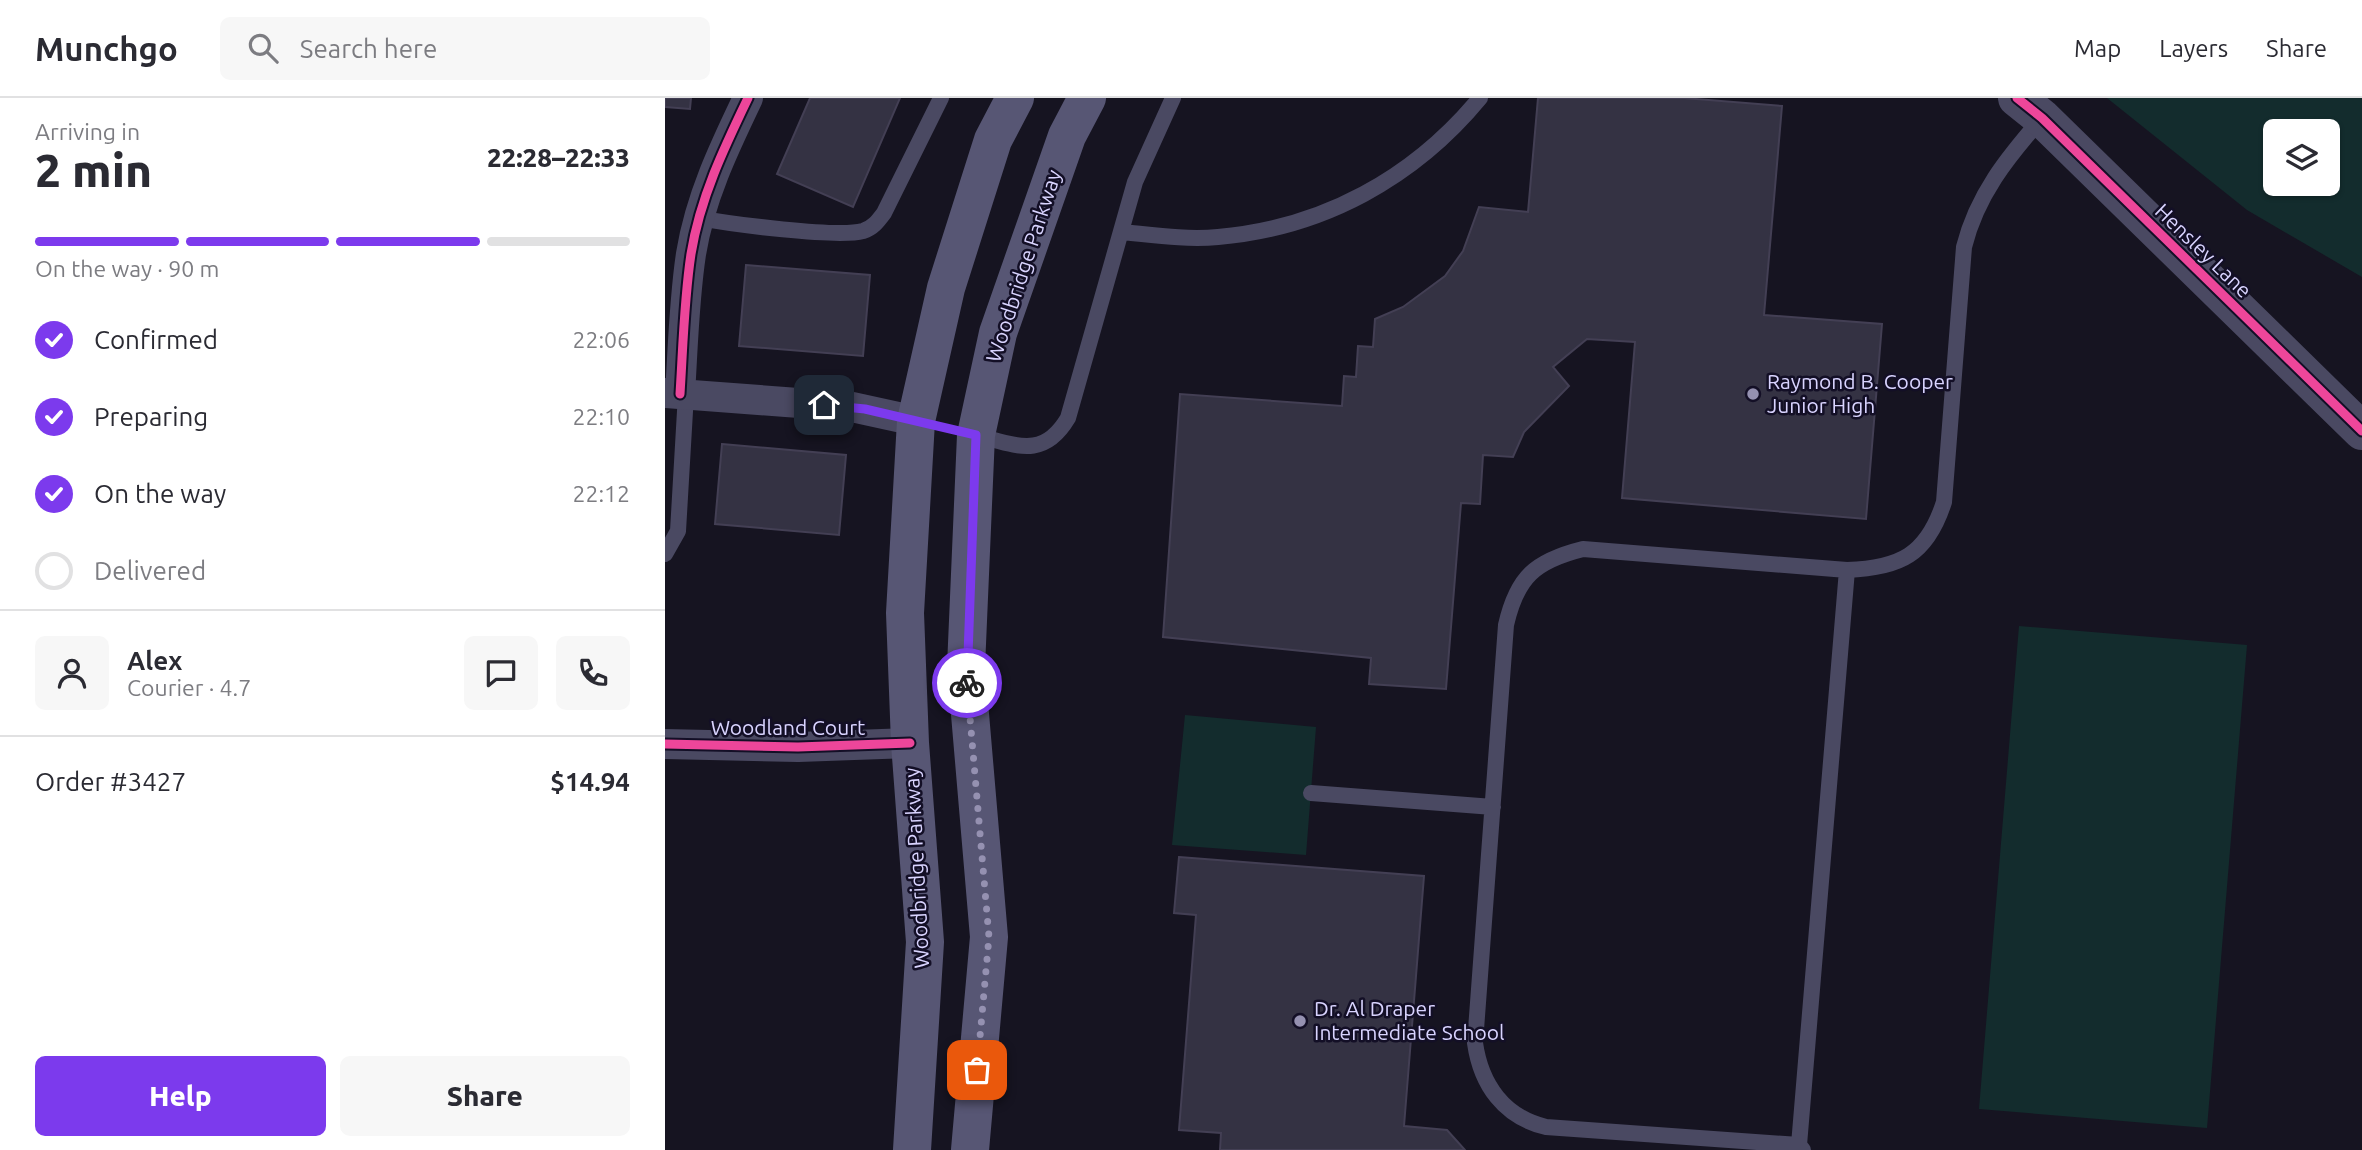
<!DOCTYPE html>
<html lang="en">
<head>
<meta charset="utf-8">
<style>
	body { margin:0; font-family:Ubuntu,sans-serif; background:#f7f7f7; color:#2b2b33; height:100vh; display:flex; flex-direction:column; font-size:26px; white-space:nowrap }
	* { box-sizing:border-box; margin:0 }
	p { font-size:23px; color:#7c7c81 }
	.icon { flex:none; width:38px; height:38px; fill:none; stroke:currentColor; stroke-width:2; stroke-linecap:round; stroke-linejoin:round }
	.map { position:relative; flex:1; overflow:hidden }
	.sheet { display:flex; flex-direction:column; background:#fff; width:665px }
	.sheet>* { flex:none }
	.buttons { position:absolute; left:1598px; top:21px; display:grid; gap:14px }
	.buttons a { display:grid; place-items:center; width:77px; height:77px; border-radius:10px; background:#fff; box-shadow:0 2px 5px #0004; font-size:35px }
	.pin { position:absolute; display:grid; place-items:center; width:60px; height:60px; color:#fff; margin:-30px; border-radius:14px; box-shadow:0 4px 10px #0006 }
	.courier { position:absolute; display:grid; place-items:center; width:70px; height:70px; margin:-35px; border:5px solid #7c3aed; border-radius:50%; background:#fff; color:#222; box-shadow:0 2px 9px #0007 }
	.overview em { font-style:normal; font-weight:800 }
	.overview div { display:flex; flex-direction:column-reverse }
	.overview { display:flex; align-items:center; justify-content:space-between; height:119px; padding:0 35px }
	h1 { font-size:46px; font-weight:800; line-height:52px }
	.bar { display:grid; grid-template-columns:repeat(4,1fr); gap:10px 7px; align-content:center; height:84px; padding:0 35px }
	.bar i { height:9px; border-radius:5px; background:#e1e1e2 }
	.bar .selected { background:#7c3aed }
	.bar p { grid-column:span 4 }
	.line { display:flex; align-items:center; gap:18px; padding:0 35px; border-top:2px solid #e1e1e2 }
	.line div { flex:1 }
	.round { display:grid; place-items:center; flex:none; width:74px; height:74px; border-radius:10px; background:#f7f7f7 }
	ol { padding:0 35px; list-style:none }
	li { display:flex; align-items:center; gap:21px; height:77px }
	li p { margin-inline-start:auto }
	li .icon { padding:7px; border-radius:50%; background:#7c3aed; color:#fff; stroke-width:4 }
	li:last-child { color:#7c7c81 }
	li i { width:38px; height:38px; border:4px solid #e1e1e2; border-radius:50% }
	.action { display:flex; gap:14px; margin-top:auto; padding:14px 35px }
	.action a { flex:1; height:80px; border-radius:10px; background:#7c3aed; color:#fff; font-size:28px; font-weight:800; line-height:80px; text-align:center }
	.action a+a { background:#f7f7f7; color:#2b2b33 }
	header { display:flex; align-items:center; gap:42px; box-sizing:border-box; height:98px; padding:0 35px; background:#fff; border-bottom:2px solid #e1e1e2 }
	header strong { font-size:33px }
	nav { display:flex; gap:38px; margin-inline-start:auto; font-size:24px }
	.search { width:490px; height:63px; background:#f7f7f7; display:flex; align-items:center; gap:18px; box-sizing:border-box; padding:0 24px; border-radius:10px; color:#7c7c81; font-size:26px }
	main { display:flex; flex:1; min-height:0 }
	.map>svg:first-child { display:block }
	.green { fill:#132c2d; fill-rule:evenodd }
	.building { fill:#343243; stroke:#433f54; stroke-width:2 }
	.lines { fill:none; stroke-linecap:round; stroke-linejoin:round }
	.service { stroke:#4a4962; stroke-width:16 }
	.minor { stroke:#4a4962; stroke-width:30 }
	.tertiary { stroke:#4a4962; stroke-width:38 }
	.secondary { stroke:#575674; stroke-width:38 }
	.cycleway-casing { stroke:#130f26; stroke-width:13 }
	.cycleway { stroke:#ed469a; stroke-width:9 }
	.done { stroke:#9591b1; stroke-width:7; stroke-dasharray:0 12.6 }
	.route { stroke:#7c3aed; stroke-width:9 }
	.poi-dot { fill:#9591b1; stroke:#130f26; stroke-width:2.5 }
	.labels { text-anchor:middle; stroke-width:5; stroke-linejoin:round; paint-order:stroke }
	.street-label { font-size:21px; fill:#d9d4ff; stroke:#130f26 }
	.poi-label { font-size:21px; fill:#d9d4ff; stroke:#130f26; text-anchor:start }
</style>
</head>
<body>
<header>
<strong>Munchgo</strong>
<div class="search"><svg class="icon" aria-label="search" viewBox="0 0 24 24"><circle cx="10" cy="10" r="6"/><path d="M15 15l6 6"/></svg>Search here</div>
<nav><a>Map</a><a>Layers</a><a>Share</a></nav>
</header>
<main>
<section class="sheet">
<div class="overview"><div><h1>2 min</h1><p>Arriving in</p></div><em>22:28–22:33</em></div>
<div class="bar"><i class="selected"></i><i class="selected"></i><i class="selected"></i><i></i><p>On the way · 90 m</p></div>
<ol>
<li><svg class="icon" aria-label="check" viewBox="0 0 24 24"><path d="M5 12l5 5 9-10"/></svg>Confirmed<p>22:06</p></li>
<li><svg class="icon" aria-label="check" viewBox="0 0 24 24"><path d="M5 12l5 5 9-10"/></svg>Preparing<p>22:10</p></li>
<li><svg class="icon" aria-label="check" viewBox="0 0 24 24"><path d="M5 12l5 5 9-10"/></svg>On the way<p>22:12</p></li>
<li><i></i>Delivered</li>
</ol>
<div class="line" style="height:126px"><a class="round"><svg class="icon" aria-label="person" viewBox="0 0 24 24"><circle cx="12" cy="8" r="4"/><path d="M4 21q1-7 8-7t8 7"/></svg></a><div><b>Alex</b><p>Courier · 4.7</p></div><a class="round"><svg class="icon" aria-label="chat" viewBox="0 0 24 24"><path d="M4 5h16v11H9l-5 4z"/></svg></a><a class="round"><svg class="icon" aria-label="phone" viewBox="0 0 24 24"><path d="M5 4h4l2 5-3 2q2 4 5 5l2-3 5 2v4C11 20 4 13 5 4z"/></svg></a></div>
<div class="line" style="height:91px"><div>Order #3427</div><b>$14.94</b></div>
<div class="action"><a>Help</a><a>Share</a></div>
</section>
<div class="map">
<svg width="1697" height="1052" viewBox="0 0 1697 1052">
	<rect width="100%" height="100%" fill="#161421"/>
	<!-- green -->
	<path class="green" d="M1442,0H1697V179L1582,112ZM1662,33V86H1610V33Z
		M1354,528L1582,547L1542,1030L1314,1011Z
		M520,617L651,629L641,757L507,747Z"/>
	<!-- building -->
	<path class="building" d="M0,0H26L25,11L0,9Z
		M145,0H235L188,109L112,76Z
		M873,0H1019L1117,8L1099,217L1217,226L1201,421L957,400L970,244L922,241L888,269L904,288L859,334L848,359L818,357L815,406L796,405L781,591L704,586L706,560L498,539L515,296L677,308L679,278L691,279L693,248L708,249L710,221L738,209L780,178L798,153L814,109L863,114Z
		M81,167L205,177L198,258L74,248Z
		M57,346L181,357L174,437L50,426Z
		M514,759L759,778L739,1028L782,1032L800,1052H555L556,1035L514,1032L531,817L509,815Z"/>
	<g class="lines">
		<!-- service -->
		<path class="service" d="M34,120C65,126 172,140 198,133C208,130 213,123 219,115L276,0
			M457,134C488,137 521,142 553,139C658,130 749,80 815,0
			M311,337C351,347 378,362 403,320L470,84L508,0
			M0,456L13,433L21,296
			M646,695L828,709
			M1134,1047L881,1029C839,1019 816,987 810,945L841,527C852,479 870,463 918,451L1182,472
			M1138,1052L1134,1047L1182,472C1235,470 1262,457 1279,404L1299,149C1312,97 1342,60 1377,20"/>
		<!-- minor -->
		<path class="minor" d="M0,295L187,309L251,323
			M15,296C18,249 19,202 26,156C35,100 59,50 83,0
			M0,646L133,649L245,645"/>
		<!-- tertiary -->
		<path class="tertiary" d="M1352,0L1377,20L1697,333"/>
		<!-- secondary -->
		<path class="secondary" d="M247,1052L260,844L245,645L240,515L251,323L281,190L328,42L350,0
			M305,1052L324,839L301,569L311,337L333,235L402,38L422,0"/>
		<!-- cycleway casing -->
		<g class="cycleway-casing">
			<path id="cycleway" d="M1352,0L1377,20L1697,333
				M15,296C18,249 19,202 26,156C35,100 59,50 83,0
				M0,646L133,649L245,645"/>
		</g>
		<!-- cycleway -->
		<use href="#cycleway" class="cycleway"/>
	</g>
	<g class="lines">
		<!-- done -->
		<path class="done" d="M302,585L324,839L312,972"/>
		<!-- route -->
		<path class="route" d="M159,307L200,311L311,337L302,585"/>
	</g>
	<!-- markers -->
	<g class="poi-dot">
		<circle cx="1088" cy="296" r="7"/>
		<circle cx="635" cy="923" r="7"/>
	</g>
	<g class="labels">
		<!-- street labels -->
		<g class="street-label">
			<text transform="translate(1538 153) rotate(44)" y="7">Hensley Lane</text>
			<text transform="translate(359 168) rotate(-72)" y="7">Woodbridge Parkway</text>
			<text x="123" y="637">Woodland Court</text>
			<text transform="translate(252 770) rotate(-93)" y="7">Woodbridge Parkway</text>
		</g>
		<!-- poi labels -->
		<g class="poi-label">
			<text x="1102" y="291">Raymond B. Cooper<tspan x="1102" dy="24">Junior High</tspan></text>
			<text x="649" y="918">Dr. Al Draper<tspan x="649" dy="24">Intermediate School</tspan></text>
		</g>
	</g>
</svg>
<div class="buttons">
<a><svg class="icon" aria-label="layers" viewBox="0 0 24 24"><path d="M12 4l9 5-9 5-9-5zM3 14l9 5 9-5"/></svg></a>
</div>
<div class="pin" style="left:312px;top:972px;background:#ea580c"><svg class="icon" aria-label="bag" viewBox="0 0 24 24"><path d="M5 8h14l-1 12H6zM9 8a3 3 0 0 1 6 0"/></svg></div>
<div class="pin" style="left:159px;top:307px;background:#1f2937"><svg class="icon" aria-label="home" viewBox="0 0 24 24"><path d="M3 11l9-7 9 7M6 9v11h12V9"/></svg></div>
<div class="courier" style="left:302px;top:585px"><svg class="icon" aria-label="bike" viewBox="0 0 24 24"><circle cx="6" cy="16" r="4"/><circle cx="18" cy="16" r="4"/><path d="M6 16l4-8h5l3 8M10 8l3 8H6M13 5h3"/></svg></div>
</div>
</main>
</body>
</html>
